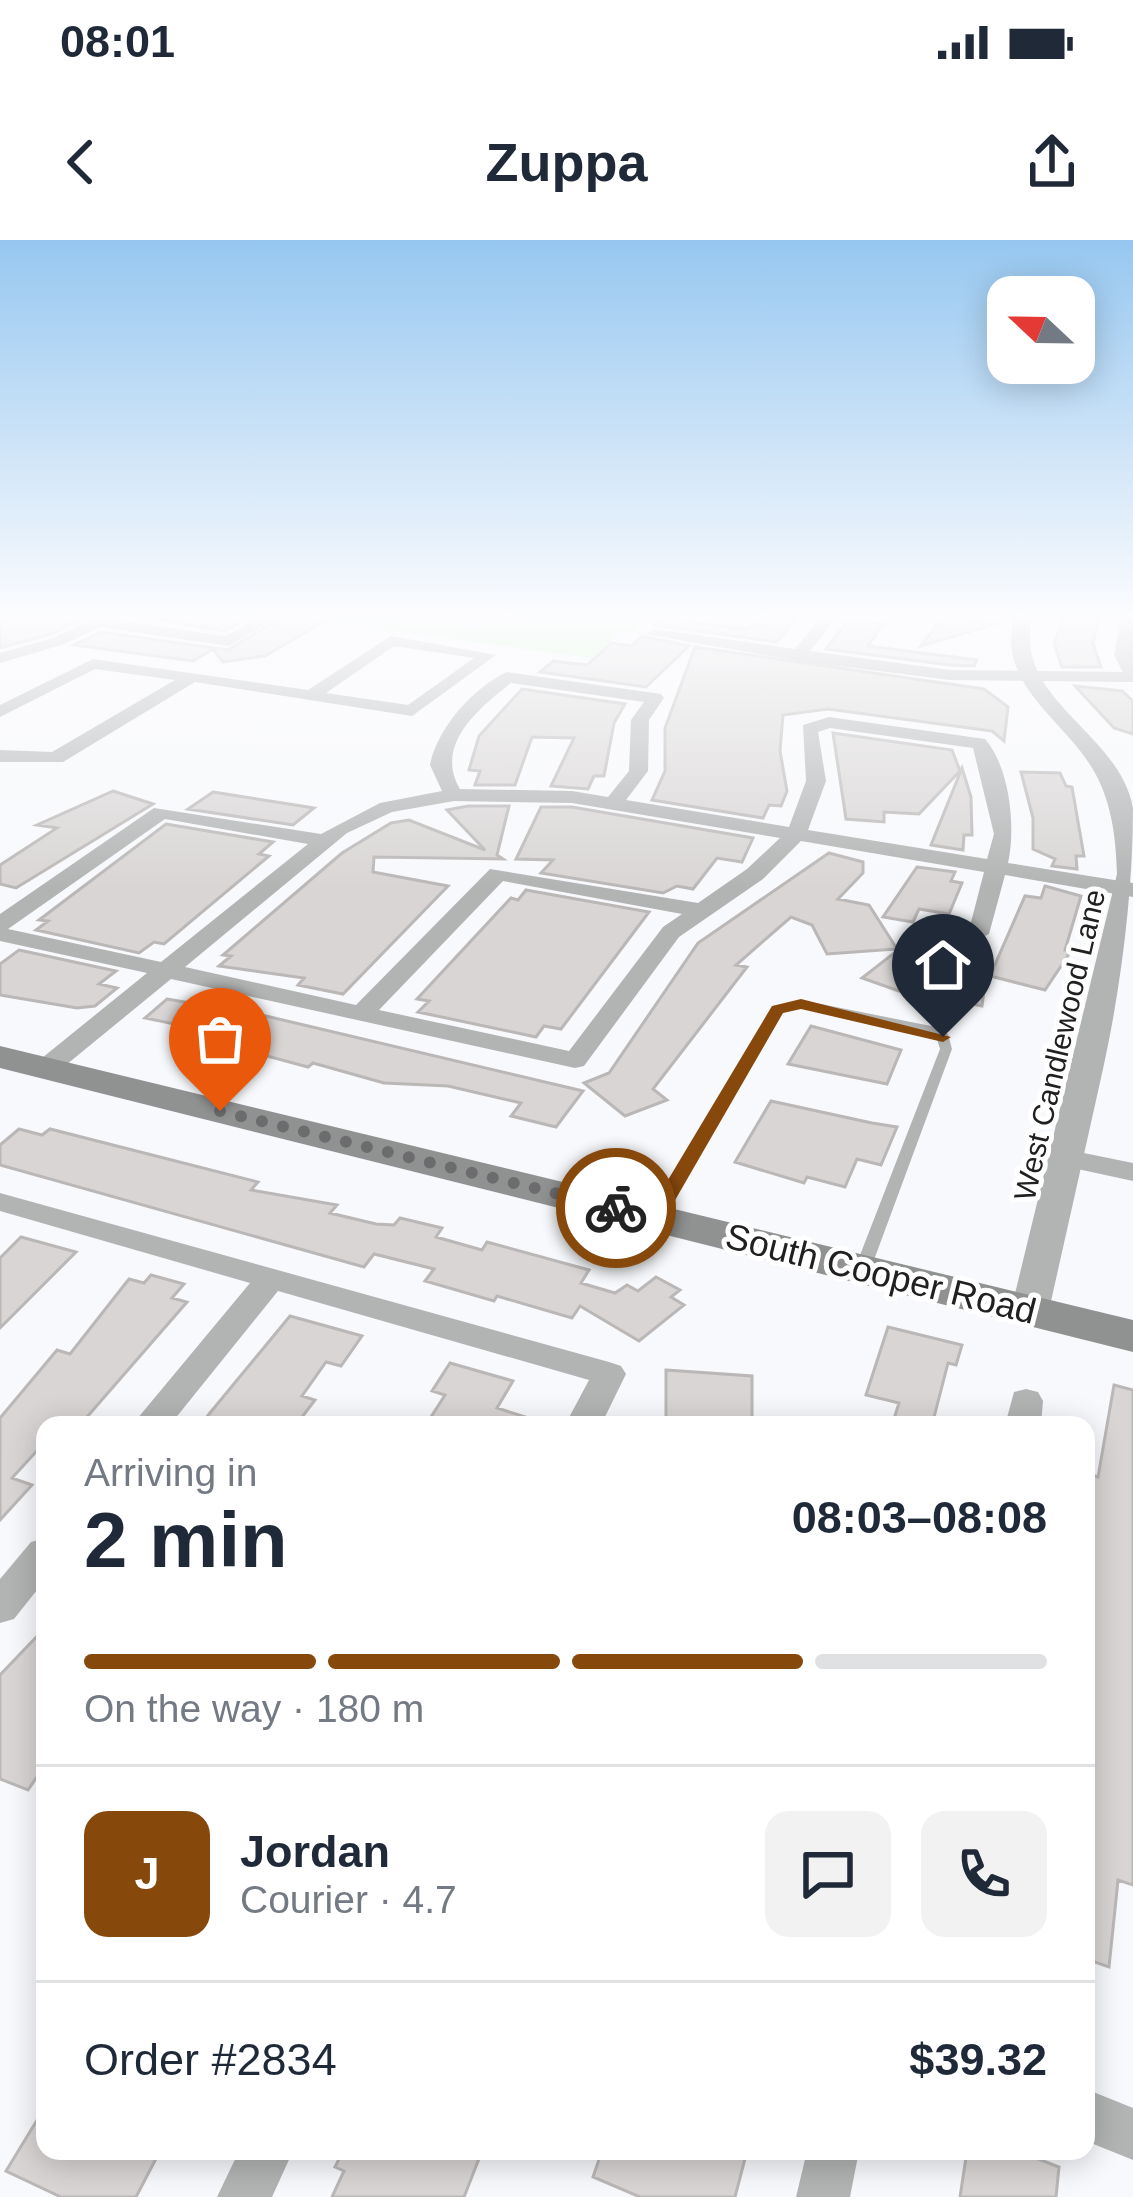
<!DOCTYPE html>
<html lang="en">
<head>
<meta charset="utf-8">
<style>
	body { margin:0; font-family:Arial,sans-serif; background:#f2f2f3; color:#1f2937; height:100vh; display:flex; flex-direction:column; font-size:45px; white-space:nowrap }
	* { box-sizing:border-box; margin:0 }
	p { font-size:39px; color:#747a83 }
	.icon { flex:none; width:66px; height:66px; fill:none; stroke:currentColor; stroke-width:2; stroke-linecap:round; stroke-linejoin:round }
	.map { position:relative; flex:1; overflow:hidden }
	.sheet { position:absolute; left:36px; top:1176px; width:1059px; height:744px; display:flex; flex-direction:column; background:#fff; border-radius:24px; box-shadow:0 6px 30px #0003 }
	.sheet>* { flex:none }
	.needle { width:78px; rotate:292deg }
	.fabs { position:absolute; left:987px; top:36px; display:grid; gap:24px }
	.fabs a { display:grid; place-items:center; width:108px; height:108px; border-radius:24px; background:#fff; box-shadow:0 6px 30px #0003; font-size:60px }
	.pin { position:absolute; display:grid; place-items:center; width:102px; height:102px; color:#fff; margin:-123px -51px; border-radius:50% 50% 50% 0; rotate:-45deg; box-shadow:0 0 12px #0007 }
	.pin .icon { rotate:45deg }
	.courier { position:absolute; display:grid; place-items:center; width:120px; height:120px; margin:-60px; border:9px solid #87480c; border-radius:50%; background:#fff; color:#222; box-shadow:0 3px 15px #0007 }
	.headline em { font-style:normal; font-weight:600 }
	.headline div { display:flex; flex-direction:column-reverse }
	.headline { display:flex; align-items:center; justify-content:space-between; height:204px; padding:0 48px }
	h1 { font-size:78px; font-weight:600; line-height:90px }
	.bar { display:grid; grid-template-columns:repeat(4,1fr); gap:18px 12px; align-content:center; height:144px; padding:0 48px }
	.bar i { height:15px; border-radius:9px; background:#e0e1e3 }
	.bar .selected { background:#87480c }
	.bar p { grid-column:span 4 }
	.line { display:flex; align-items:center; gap:30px; padding:0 48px; border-top:3px solid #e0e1e3 }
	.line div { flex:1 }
	.round { display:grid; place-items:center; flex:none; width:126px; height:126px; border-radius:24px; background:#f2f2f3 }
	.status { display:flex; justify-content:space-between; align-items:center; height:84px; padding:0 60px; background:#fff; direction:ltr }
	.status svg { height:33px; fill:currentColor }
	header { display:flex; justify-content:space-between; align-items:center; height:156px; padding:0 48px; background:#fff; font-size:54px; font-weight:600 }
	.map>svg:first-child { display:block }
	.green { fill:#ccf5c2 }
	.building { fill:#d8d5d4; stroke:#bab7b6; stroke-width:3 }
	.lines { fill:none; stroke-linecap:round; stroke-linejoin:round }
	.service { fill:#b2b4b4; fill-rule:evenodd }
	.minor { fill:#b2b4b4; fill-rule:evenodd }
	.tertiary { fill:#b2b4b4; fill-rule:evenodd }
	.secondary { fill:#909292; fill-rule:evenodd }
	.route { fill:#87480c }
	.done { stroke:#6c6c6e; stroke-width:12; stroke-dasharray:0 21.6 }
	.labels { text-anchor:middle; stroke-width:10; stroke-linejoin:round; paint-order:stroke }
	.far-street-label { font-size:30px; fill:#202021; stroke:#fff }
	.street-label { font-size:36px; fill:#202021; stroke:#fff }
</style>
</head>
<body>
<div class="status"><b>08:01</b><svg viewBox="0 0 49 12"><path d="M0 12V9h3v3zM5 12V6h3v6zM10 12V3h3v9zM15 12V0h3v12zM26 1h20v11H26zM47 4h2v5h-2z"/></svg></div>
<header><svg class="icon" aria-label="back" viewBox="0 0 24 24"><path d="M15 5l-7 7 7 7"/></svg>Zuppa<svg class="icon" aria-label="share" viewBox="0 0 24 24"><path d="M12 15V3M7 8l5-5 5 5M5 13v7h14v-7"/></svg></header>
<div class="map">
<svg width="1133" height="1957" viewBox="0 0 1133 1957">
	<rect width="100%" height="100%" fill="#f8f9fc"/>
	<!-- green -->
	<path class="green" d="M350,374L469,388L563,374H657L631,393L621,392L591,418L335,383Z"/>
	<!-- building -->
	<path class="building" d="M0,374H92L51,394L0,408Z
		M123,374H255L225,391Z
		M287,374H337L265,416L223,422L213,409L193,421L74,405L101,392L228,410Z
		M666,374H695L687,382L747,389L764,374L798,377L777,402L654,385Z
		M1066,374H1100L1093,403L1101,427H1062L1054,403Z
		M944,376L999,383L921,406Z
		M856,381L883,384L868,406L977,420L974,426L950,425L826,409L846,383Z
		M642,396L689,406L646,447L540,432L553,421L587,425L611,403L632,406Z
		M695,407L984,449L1008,467L1004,501L992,491L828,469L783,475L780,511L787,551L781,566L769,565L763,578L652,560L665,531V488Z
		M1075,446L1122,451L1133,461V494L1114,488Z
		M522,449L625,464L614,483L604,536H594L588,549L551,546L574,498L532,497L515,545H475L480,531L469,530L479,496Z
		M833,493L952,510L960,531L919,574L884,572V582L846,579Z
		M962,528L971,557L972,595H964L963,610L931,605Z
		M1021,532L1060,533L1066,546L1072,547L1084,616H1076L1077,629L1052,626L1055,619L1033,609V578Z
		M113,551L153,564L16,648L0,644V625L57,588L37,585Z
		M213,552L314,568L293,585L188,569Z
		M468,566H509L497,615L503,619L374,617L373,632L448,646L343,754L298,745L304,738L219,726L231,716L223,715L342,613L391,583L409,580L485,610L447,570Z
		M541,567H572L753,598L742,622L717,618L693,649L677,646L663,653L541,633L553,620L516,619Z
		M166,584L273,602L259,614L269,616L164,704L154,702L139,713L36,690L48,681L39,680Z
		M829,613L863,622V633L838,659L869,665L897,709L827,714L812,685L791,677L736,725L747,727L653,849L667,860L625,876L584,843L609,833L698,703Z
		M917,627L955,632L951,641L962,643L949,674L919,669L913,682L883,677Z
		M1045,646L1081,656L1065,710L1071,711L1045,750L990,736L1025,656L1041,658Z
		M526,650L649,672L561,789L544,786L536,797L418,772L429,761L417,759L511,658L518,660Z
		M19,710L116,731L99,744L117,748L95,766L77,768L0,755V724Z
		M898,710L902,718L929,727L899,751L862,738Z
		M943,730L986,736L982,766L938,757Z
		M167,759L266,776L583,851L556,887L511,876L521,863L448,846L384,843L313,823L308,827L237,808L247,799L145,778Z
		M811,786L901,810L887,844L788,824Z
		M771,861L872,883L897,887L881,925L857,919L845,947L807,937L804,943L735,922Z
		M19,889L42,895L50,889L258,942L251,950L337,965L330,973L376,984L394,985L400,978L442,988L436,997L482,1010L487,1002L589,1030L581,1043L615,1053L627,1045L638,1051L656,1037L680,1050L671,1057L684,1065L639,1101L580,1066L572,1078L497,1056L494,1061L425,1041L434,1029L374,1014L364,1027L0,925V905Z
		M21,997L76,1012L0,1088V1018Z
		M151,1035L184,1044L172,1058L187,1062L80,1185H45V1202L12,1238L32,1245L0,1280V1178L57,1110L70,1114L129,1039L144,1043Z
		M290,1076L362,1096L341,1126L326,1122L302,1156L315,1160L296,1185H200Z
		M888,1087L962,1105L956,1125L948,1123L932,1185H892L899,1163L866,1155Z
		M450,1123L513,1141L497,1168L535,1180L534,1185H457L431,1177L445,1155L432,1151Z
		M666,1130L752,1136V1185H666Z
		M1114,1145L1133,1150V1645L1118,1640L1109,1727L1086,1719V1233L1098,1237Z
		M45,1388V1525L28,1550L0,1539V1435Z
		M45,1867V1911H160L136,1957H61L6,1931Z
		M343,1911H482L464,1957H332L344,1931L335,1927Z
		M602,1911H747L735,1957H640L593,1937Z
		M967,1911H1018L1059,1927L1056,1957H960Z"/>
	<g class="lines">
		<!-- service -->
		<path class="service" d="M801,760L931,786L948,794L952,809L871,1028L863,1033L855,1028L940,809L937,799L923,792L801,768L782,773L663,977L656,982L649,977L773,767Z"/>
		<!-- minor -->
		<path class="minor" d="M102,374H119L114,380L226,396L264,374H283L229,406L100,387L65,404L0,423V413L53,398Z
			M823,374H839L810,411L950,430L1123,432L1114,415L1122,374H1133V442L950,440L798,421L646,394L654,389L795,409Z
			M885,374H912L913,375L905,380Z
			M391,396L496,415L412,476L195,442L63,522H0V510L52,512L175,440L95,429L0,477V465L93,419L308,450ZM394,406L474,418L408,465L326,453Z
			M507,432L661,454L664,458L649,480L648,531L626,560L789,587L806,541L803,485L829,477L985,499C1010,527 1016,588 1008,623L1133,643V657L1005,635L989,694L951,713L939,706L970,686L984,632L801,601L763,639L679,697L584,826L575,828L171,739L55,834H37L33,828L37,822L147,733L0,701V674L154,568L321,594L380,563L442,551L430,525C437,488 474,447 507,432ZM511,443L644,462L631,480L629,531L608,557L572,551L460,549C434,505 478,469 511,443ZM830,488L973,508L994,594L987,619L808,590L826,541L818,492ZM454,561L572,563L780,598L747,629L698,663L490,629L356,765L185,727L347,593L392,572ZM165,579L308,604L161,722L8,689ZM503,641L682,674L663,687L569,811L379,770Z
			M1069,910L1133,923V941L1059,925L1055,919Z
			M0,953L609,1122L621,1126L626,1134L601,1185H565L589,1140L278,1051L170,1185H132L250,1043L0,971Z
			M1026,1149L1038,1152L1043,1161L1041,1185H1005L1014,1152Z
			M45,1298V1340L14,1379L0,1383V1339L31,1302Z
			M1086,1849L1133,1868V1920L1086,1901Z
			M239,1911H293L272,1957H217Z
			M807,1911H859L850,1957H796Z"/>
		<!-- tertiary -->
		<path class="tertiary" d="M1015,374H1033C1010,460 1119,490 1133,568C1133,653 1121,747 1103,829C1085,910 1067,990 1049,1070L1044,1079H1016L1011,1070L1117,634C1116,599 1112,564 1095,533C1065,478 994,446 1015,374Z"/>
		<!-- secondary -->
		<path class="secondary" d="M0,806L1133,1080V1112L0,828Z"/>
	</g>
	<!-- sky -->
	<linearGradient id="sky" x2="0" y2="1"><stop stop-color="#96c7f0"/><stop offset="0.58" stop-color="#fcfcfe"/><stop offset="1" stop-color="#fcfcfe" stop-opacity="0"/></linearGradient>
	<rect width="1133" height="648" fill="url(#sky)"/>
	<!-- route -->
	<path class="route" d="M801,759L951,797L943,802L801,769L783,773L663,981L609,972V963L650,970L772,766Z"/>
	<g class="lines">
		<!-- done -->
		<path class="done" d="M220,871L616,968"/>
	</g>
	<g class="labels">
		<!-- far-street labels -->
		<g class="far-street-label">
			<text transform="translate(1060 805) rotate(-77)" y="10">West Candlewood Lane</text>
		</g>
		<!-- street labels -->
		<g class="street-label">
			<text transform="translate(881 1033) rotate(14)" y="13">South Cooper Road</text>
		</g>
	</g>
</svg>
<div class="fabs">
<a><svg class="needle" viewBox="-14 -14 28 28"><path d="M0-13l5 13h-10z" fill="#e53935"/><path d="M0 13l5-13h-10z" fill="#747a83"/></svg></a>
</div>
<div class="pin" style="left:220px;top:871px;background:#ea580c"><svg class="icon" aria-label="bag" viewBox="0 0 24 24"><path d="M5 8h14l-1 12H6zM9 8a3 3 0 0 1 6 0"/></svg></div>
<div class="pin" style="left:943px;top:797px;background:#1f2937"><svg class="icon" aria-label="home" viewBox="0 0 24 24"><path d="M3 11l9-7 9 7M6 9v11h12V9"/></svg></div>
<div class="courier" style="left:616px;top:968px"><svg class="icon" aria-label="bike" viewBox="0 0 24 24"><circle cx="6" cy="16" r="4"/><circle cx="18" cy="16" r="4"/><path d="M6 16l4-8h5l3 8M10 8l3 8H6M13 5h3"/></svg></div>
<section class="sheet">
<div class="headline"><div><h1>2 min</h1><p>Arriving in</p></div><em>08:03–08:08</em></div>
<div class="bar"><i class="selected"></i><i class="selected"></i><i class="selected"></i><i></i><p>On the way · 180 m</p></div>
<div class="line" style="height:216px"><b class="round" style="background:#87480c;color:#fff">J</b><div><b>Jordan</b><p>Courier · 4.7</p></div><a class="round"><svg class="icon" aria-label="chat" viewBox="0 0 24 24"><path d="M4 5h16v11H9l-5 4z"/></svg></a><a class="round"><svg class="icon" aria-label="phone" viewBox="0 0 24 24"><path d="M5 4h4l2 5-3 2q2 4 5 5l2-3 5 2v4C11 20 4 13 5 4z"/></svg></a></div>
<div class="line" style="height:156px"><div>Order #2834</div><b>$39.32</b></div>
</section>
</div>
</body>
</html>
